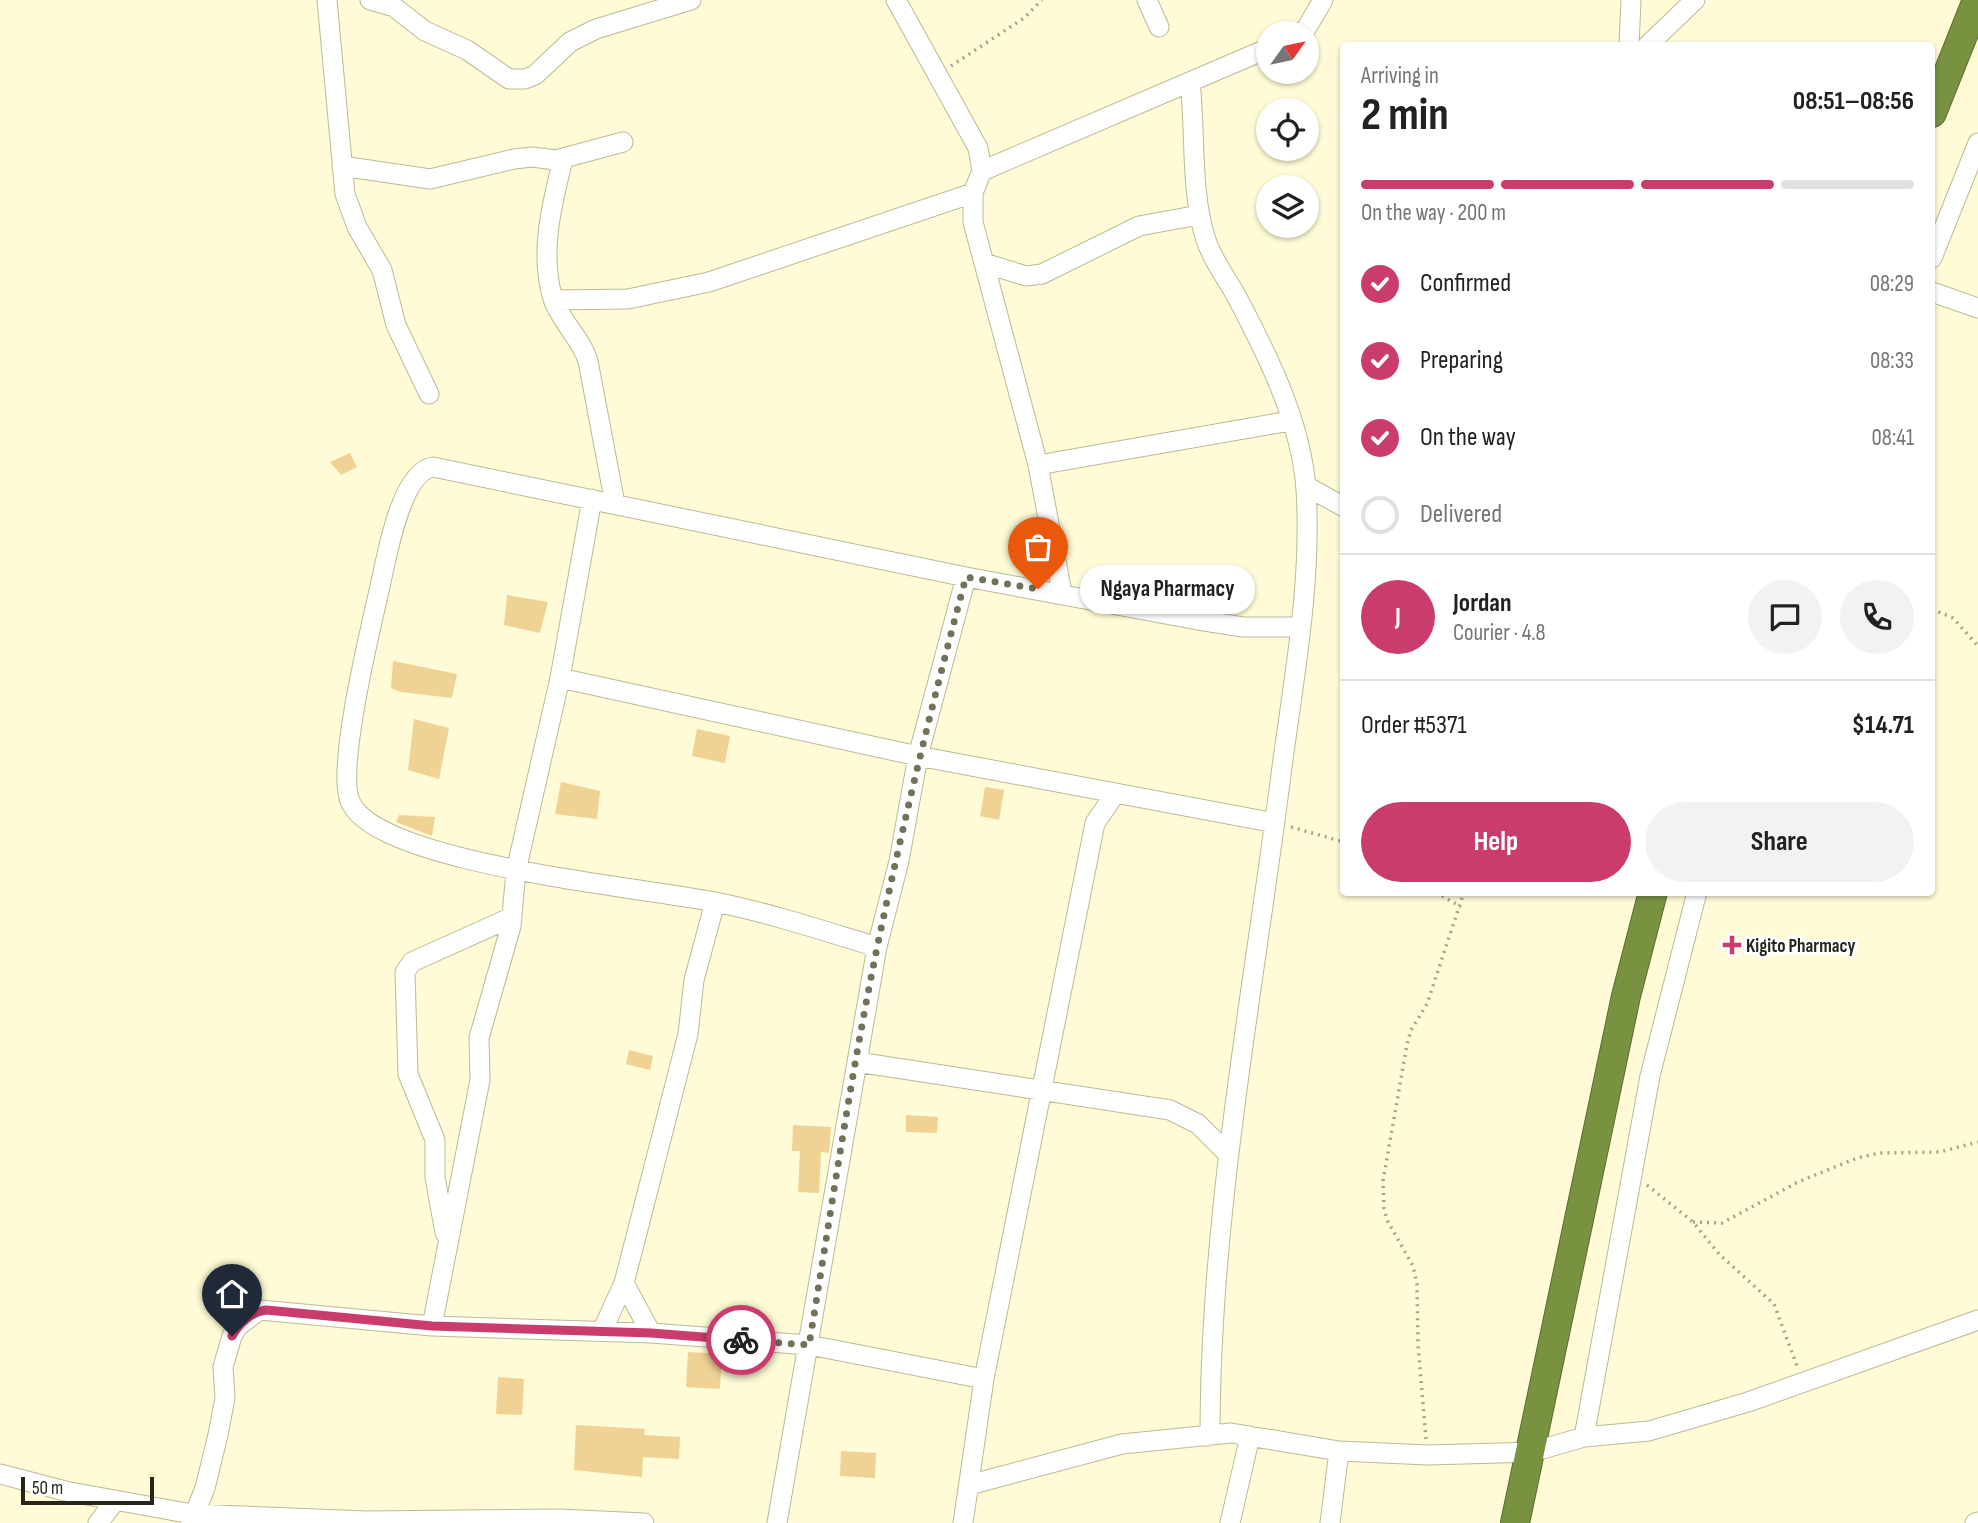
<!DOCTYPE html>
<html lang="en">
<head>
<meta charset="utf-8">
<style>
	body { margin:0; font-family:"Sofia Sans Condensed",sans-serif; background:#f2f2f2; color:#202124; height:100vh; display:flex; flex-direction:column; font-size:26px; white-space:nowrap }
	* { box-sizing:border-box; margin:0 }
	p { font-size:23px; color:#757577 }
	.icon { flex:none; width:38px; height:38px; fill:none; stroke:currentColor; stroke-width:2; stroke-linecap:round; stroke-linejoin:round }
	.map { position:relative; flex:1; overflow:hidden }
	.panel { position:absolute; left:1340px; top:42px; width:595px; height:854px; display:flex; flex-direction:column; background:#fff; border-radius:7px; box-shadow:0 2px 5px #0004 }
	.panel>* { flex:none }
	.needle { width:46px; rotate:57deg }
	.buttons { position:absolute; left:1256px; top:21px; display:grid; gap:14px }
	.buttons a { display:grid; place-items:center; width:63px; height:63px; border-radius:50%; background:#fff; box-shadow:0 2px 5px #0004; font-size:35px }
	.scale { position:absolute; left:21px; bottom:18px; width:133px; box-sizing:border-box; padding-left:7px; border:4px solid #272618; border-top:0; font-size:19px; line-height:24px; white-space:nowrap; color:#272618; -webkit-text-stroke:5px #fff; paint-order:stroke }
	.pin { position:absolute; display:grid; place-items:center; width:60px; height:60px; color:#fff; margin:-72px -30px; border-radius:50% 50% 50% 0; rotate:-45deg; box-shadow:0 0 7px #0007 }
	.pin .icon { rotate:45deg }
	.courier { position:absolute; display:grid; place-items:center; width:70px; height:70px; margin:-35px; border:5px solid #c93c6d; border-radius:50%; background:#fff; color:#222; box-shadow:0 2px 9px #0007 }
	.bubble { position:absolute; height:49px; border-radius:24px; background:#fff; box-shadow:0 2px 5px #0004; font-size:23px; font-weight:700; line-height:49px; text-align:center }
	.headline em { font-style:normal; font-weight:700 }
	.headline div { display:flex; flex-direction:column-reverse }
	.headline { display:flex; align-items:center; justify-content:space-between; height:119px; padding:0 21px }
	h1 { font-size:46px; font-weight:700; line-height:52px }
	.bar { display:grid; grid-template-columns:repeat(4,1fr); gap:10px 7px; align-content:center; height:84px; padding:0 21px }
	.bar i { height:9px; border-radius:5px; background:#e0e0e0 }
	.bar .current { background:#c93c6d }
	.bar p { grid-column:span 4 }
	.line { display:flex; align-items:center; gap:18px; padding:0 21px; border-top:2px solid #e0e0e0 }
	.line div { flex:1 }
	.round { display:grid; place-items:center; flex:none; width:74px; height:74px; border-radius:37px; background:#f2f2f2 }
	ol { padding:0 21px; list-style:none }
	li { display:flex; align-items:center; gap:21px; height:77px }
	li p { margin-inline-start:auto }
	li .icon { padding:7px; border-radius:50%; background:#c93c6d; color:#fff; stroke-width:4 }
	li:last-child { color:#757577 }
	li i { width:38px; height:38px; border:4px solid #e0e0e0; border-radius:50% }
	.primary-button { display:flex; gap:14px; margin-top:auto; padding:14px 21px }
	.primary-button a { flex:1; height:80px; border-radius:42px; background:#c93c6d; color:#fff; font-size:28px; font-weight:700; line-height:80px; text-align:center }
	.primary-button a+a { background:#f2f2f2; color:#202124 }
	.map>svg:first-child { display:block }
	.building { fill:#f0d295 }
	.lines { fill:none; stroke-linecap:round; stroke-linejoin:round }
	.minor-casing { stroke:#bcba96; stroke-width:21 }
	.highway-casing { stroke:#5c6c32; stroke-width:30 }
	.path { stroke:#a6a488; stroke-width:3.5; stroke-dasharray:2 5; stroke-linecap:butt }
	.minor { stroke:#fff; stroke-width:19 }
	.highway { stroke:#789240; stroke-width:28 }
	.done { stroke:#72715a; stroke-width:7; stroke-dasharray:0 12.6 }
	.route { stroke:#c93c6d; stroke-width:9 }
	.poi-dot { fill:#c93c6d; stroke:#fff; stroke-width:2.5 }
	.labels { text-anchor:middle; stroke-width:6; stroke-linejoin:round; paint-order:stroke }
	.poi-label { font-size:19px; font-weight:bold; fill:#272618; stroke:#fff; text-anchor:start }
</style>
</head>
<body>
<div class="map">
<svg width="1978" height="1523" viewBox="0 0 1978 1523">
	<rect width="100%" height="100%" fill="#fefbd6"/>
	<!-- building -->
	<path class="building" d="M350,453L357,467L341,475L330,462Z
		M507,595L548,602L540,633L504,625Z
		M393,661L457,674L452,698L401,692L391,688Z
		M414,719L449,728L439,779L408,770Z
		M697,729L730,736L725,763L692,756Z
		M561,782L600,791L597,819L555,814Z
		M985,787L1004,790L999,820L980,816Z
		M399,815L435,817L432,836L396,822Z
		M629,1050L653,1056L650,1070L626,1064Z
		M906,1115L938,1117L937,1133L906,1132Z
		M793,1125L831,1127L829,1153L821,1152L819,1193L798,1192L800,1151H792Z
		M688,1352L722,1354L720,1389L686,1387Z
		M498,1377L524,1379L522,1415L496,1414Z
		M576,1425L645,1429L644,1435L680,1437L679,1459L643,1457L642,1477L574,1470Z
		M841,1451L876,1453L875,1478L840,1476Z"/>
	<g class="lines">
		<!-- minor casing -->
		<g class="minor-casing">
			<path id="minor" d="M327,0L345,194L357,227L382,270L396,325L429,394
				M370,0L394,7L425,31L467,50L509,79H525L535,75L570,42L596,29L691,0
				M896,0L978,148L982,171L973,193V222L1038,465L1062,593
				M1147,0L1159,27
				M1300,33L1306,29L1323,0
				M1629,46L1631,0
				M1647,46L1695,0
				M1190,82C1196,134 1190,190 1206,240C1213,262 1229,281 1239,301C1269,358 1302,425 1306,490C1312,582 1294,676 1282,767C1254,990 1210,1210 1210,1436
				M563,159C552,204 539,253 553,299C561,322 581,338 588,361L615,504
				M342,166L430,179L514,159L532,157L556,160L623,142
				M982,171L1269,48
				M1932,258L1978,143
				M984,263L1026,276L1042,274L1139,226L1199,215
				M1932,292L1978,308
				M554,300L628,299L709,282L973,193
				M1038,465L1290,421
				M1306,486L1344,507
				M560,678L918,756L1275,823
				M877,947C824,931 770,913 715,902C648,888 375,864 350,801C336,767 372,623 381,582C387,555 401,472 433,467L966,577L1198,620L1243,627H1300
				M857,1062L1170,1110L1198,1124L1227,1153
				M445,1233L435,1177V1140L408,1074L405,972L412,962L512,917
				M624,1283L651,1333
				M432,1326L480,1080L479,1038L511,926L516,871L560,678L592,499
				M602,1331L624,1283L630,1260L688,1034L694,980L715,902
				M1584,1437L1650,1076L1697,892
				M0,1474L65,1491L192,1514L367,1521L559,1519L644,1523
				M969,1485L1122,1444L1231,1433L1339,1451L1428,1455L1532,1452L1584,1437L1649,1431L1748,1402L1978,1320
				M98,1523L116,1500
				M191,1523L205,1488L218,1435L225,1398L223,1367L232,1336L238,1326L260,1310L432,1326L651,1333L809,1345L984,1379
				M777,1523L877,947L899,861L918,756L966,577
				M963,1523L984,1379L1095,823L1115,794
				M1230,1523L1250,1436
				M1330,1523L1339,1451
				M1975,1523L1978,1522"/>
		</g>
		<!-- highway casing -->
		<g class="highway-casing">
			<path id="highway" d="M1932,113L1977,0
				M1515,1523L1626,996L1653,892"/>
		</g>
		<!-- path -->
		<path class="path" d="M951,66L1024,18L1042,0
			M1932,609L1953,618L1978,646
			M1291,827L1344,842
			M1436,892L1461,907
			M1647,1185L1693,1222L1719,1254L1774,1304L1797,1366
			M1693,1222L1722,1223L1798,1182L1857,1158L1880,1153L1940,1152L1978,1142
			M1426,1439L1418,1345L1417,1284L1413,1266L1387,1220L1384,1208L1383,1181L1407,1044L1411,1030L1427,1004L1464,892"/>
		<!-- minor -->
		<use href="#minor" class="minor"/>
		<!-- highway -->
		<use href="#highway" class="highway"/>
	</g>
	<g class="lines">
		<!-- done -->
		<path class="done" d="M741,1340L809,1345C831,1213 850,1079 877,948C903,823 933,700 966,577L1038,589"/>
		<!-- route -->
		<path class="route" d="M232,1336C239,1323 251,1312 266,1310L432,1326L651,1333L741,1340"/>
	</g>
	<!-- markers -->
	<path class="poi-dot" d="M1728.5 934.5h7v7h7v7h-7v7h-7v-7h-7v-7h7z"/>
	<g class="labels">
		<!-- poi labels -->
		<g class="poi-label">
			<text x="1746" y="952">Kigito Pharmacy</text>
		</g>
	</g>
</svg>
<div class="buttons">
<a><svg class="needle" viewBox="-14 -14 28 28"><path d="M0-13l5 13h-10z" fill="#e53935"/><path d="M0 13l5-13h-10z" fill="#757577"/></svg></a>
<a><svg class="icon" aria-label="locate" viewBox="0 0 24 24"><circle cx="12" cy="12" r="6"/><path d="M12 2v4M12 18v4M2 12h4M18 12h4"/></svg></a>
<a><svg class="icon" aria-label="layers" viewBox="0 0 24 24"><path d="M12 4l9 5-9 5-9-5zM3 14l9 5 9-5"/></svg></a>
</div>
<div class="scale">50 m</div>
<div class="pin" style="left:1038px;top:589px;background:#ea580c"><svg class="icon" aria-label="bag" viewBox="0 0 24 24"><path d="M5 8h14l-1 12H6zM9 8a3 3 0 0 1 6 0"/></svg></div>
<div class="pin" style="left:232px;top:1336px;background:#1f2937"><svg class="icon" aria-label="home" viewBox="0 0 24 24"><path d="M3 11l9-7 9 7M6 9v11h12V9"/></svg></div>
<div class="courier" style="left:741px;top:1340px"><svg class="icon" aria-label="bike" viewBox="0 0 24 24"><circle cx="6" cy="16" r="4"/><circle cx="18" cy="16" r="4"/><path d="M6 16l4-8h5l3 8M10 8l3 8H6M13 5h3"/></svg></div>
<div class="bubble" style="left:1080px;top:565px;width:175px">Ngaya Pharmacy</div>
<section class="panel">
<div class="headline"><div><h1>2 min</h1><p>Arriving in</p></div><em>08:51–08:56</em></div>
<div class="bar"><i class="current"></i><i class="current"></i><i class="current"></i><i></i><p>On the way · 200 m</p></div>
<ol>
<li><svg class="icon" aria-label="check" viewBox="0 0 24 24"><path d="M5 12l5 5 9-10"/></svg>Confirmed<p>08:29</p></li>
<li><svg class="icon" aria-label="check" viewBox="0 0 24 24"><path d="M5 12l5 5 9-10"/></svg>Preparing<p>08:33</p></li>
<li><svg class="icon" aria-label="check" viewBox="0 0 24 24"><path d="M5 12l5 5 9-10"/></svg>On the way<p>08:41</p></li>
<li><i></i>Delivered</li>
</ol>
<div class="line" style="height:126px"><b class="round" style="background:#c93c6d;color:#fff">J</b><div><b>Jordan</b><p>Courier · 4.8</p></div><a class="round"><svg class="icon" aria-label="chat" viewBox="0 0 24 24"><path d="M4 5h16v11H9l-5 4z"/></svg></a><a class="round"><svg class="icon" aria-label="phone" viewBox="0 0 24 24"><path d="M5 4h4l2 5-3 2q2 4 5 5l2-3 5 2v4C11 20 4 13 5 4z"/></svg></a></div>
<div class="line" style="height:91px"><div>Order #5371</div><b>$14.71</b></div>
<div class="primary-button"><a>Help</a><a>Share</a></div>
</section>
</div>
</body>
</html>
